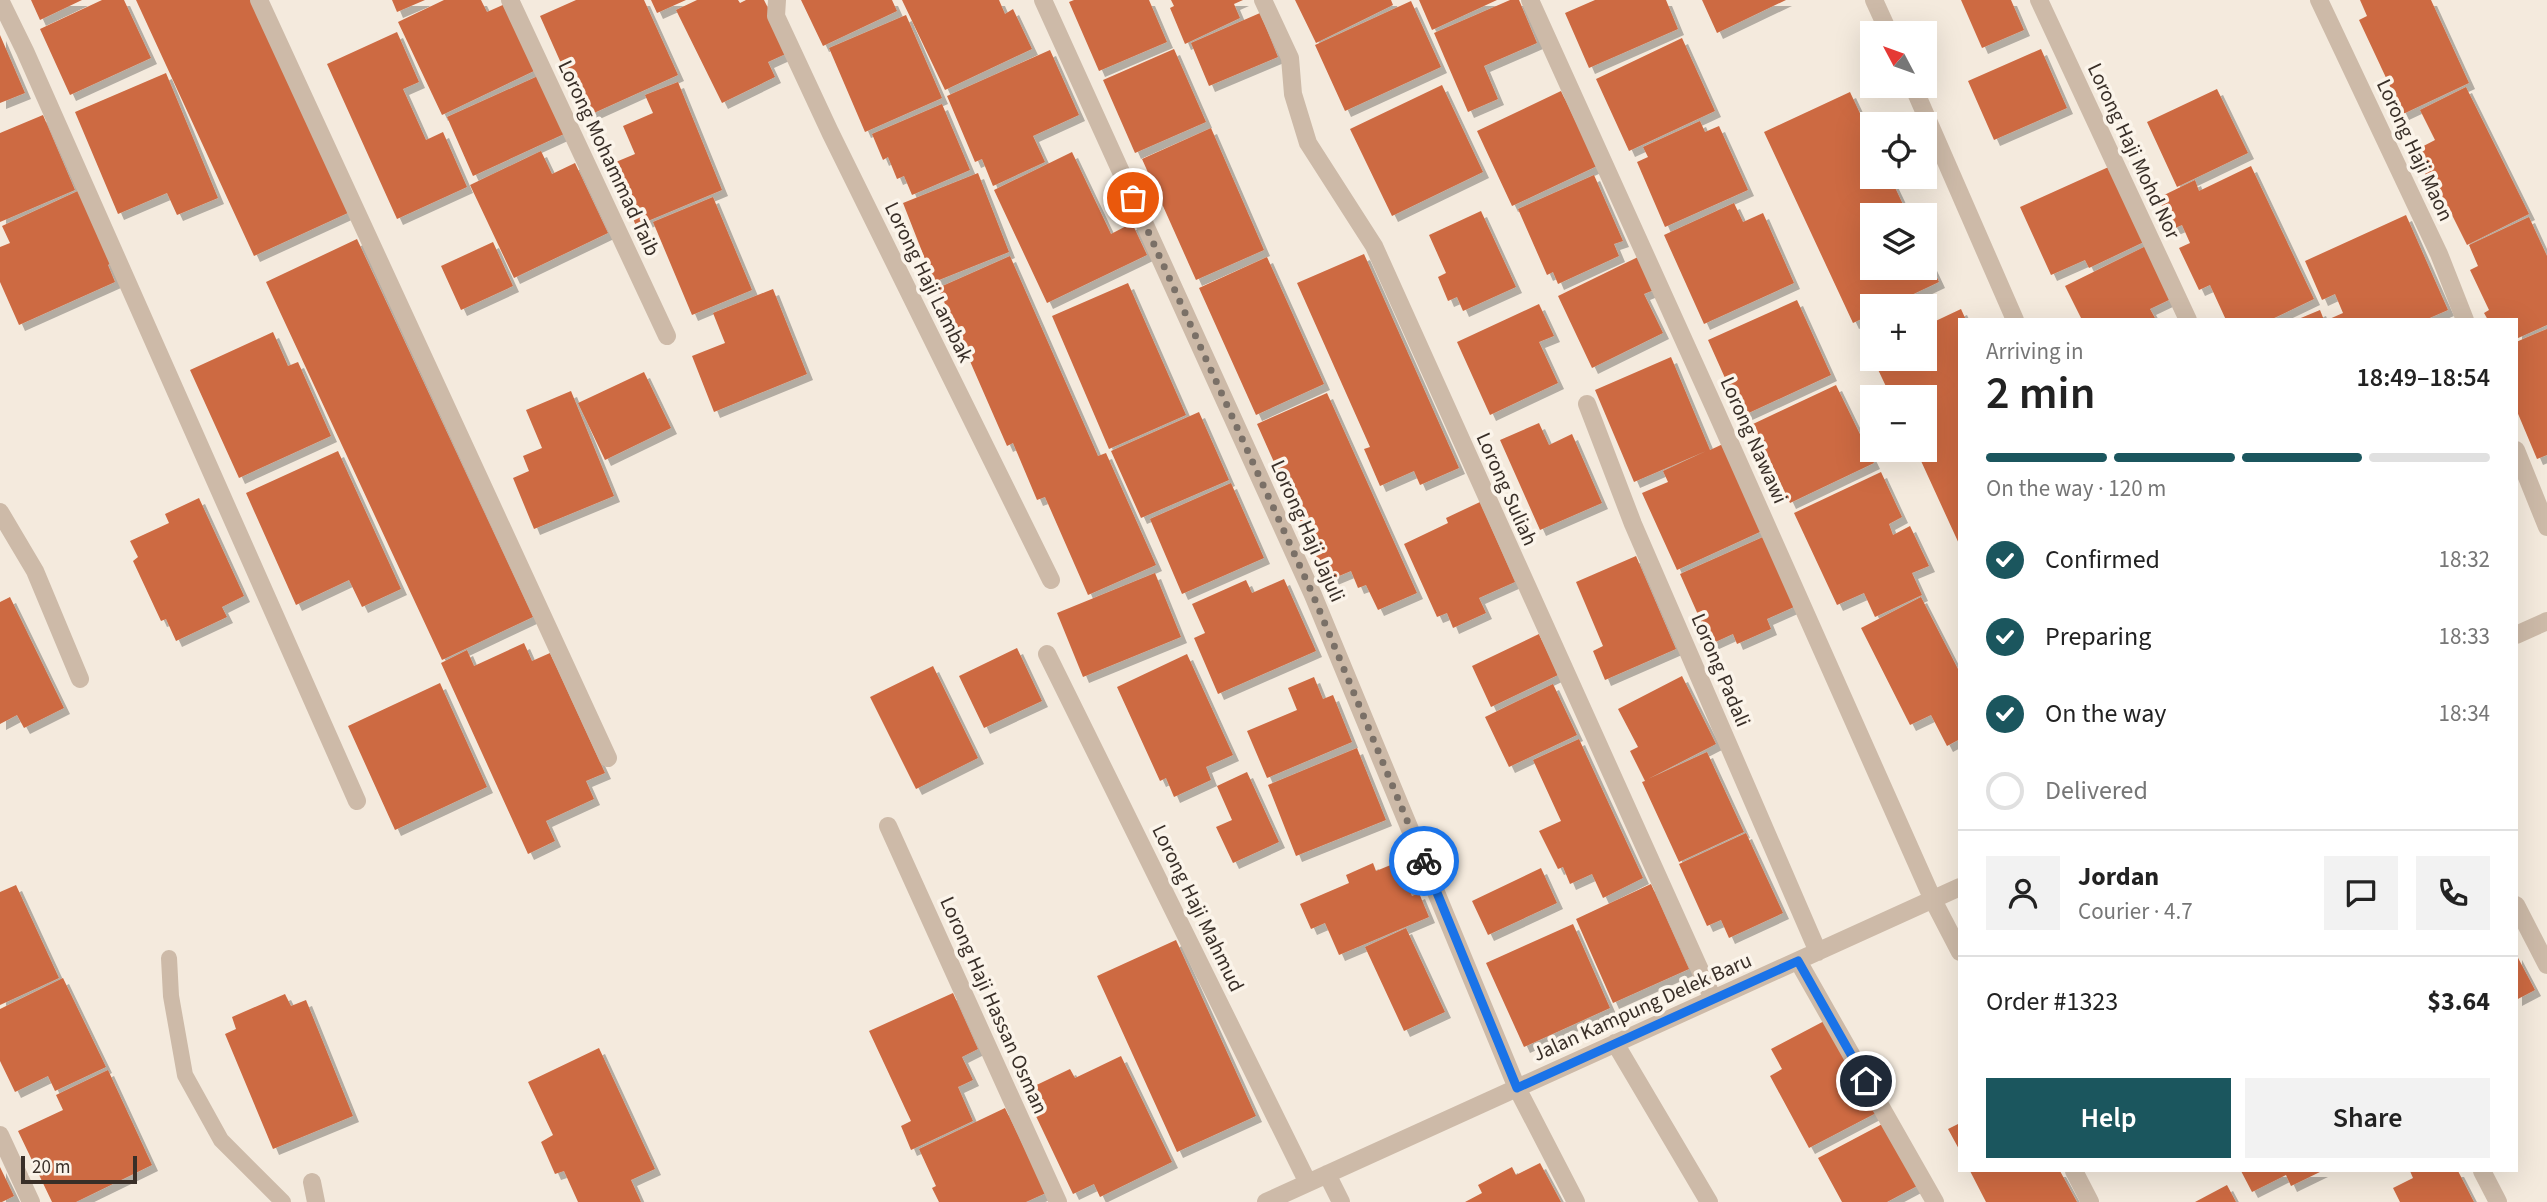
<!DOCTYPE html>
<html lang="en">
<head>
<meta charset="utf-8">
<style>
	body { margin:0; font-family:"Source Sans 3",sans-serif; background:#f2f2f2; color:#222; height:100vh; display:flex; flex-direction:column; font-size:26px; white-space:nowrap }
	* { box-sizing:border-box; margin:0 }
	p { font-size:23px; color:#767676 }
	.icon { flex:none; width:38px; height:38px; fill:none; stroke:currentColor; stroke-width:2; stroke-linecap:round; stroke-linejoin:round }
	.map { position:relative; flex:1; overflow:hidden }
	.panel { position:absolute; left:1958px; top:318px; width:560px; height:854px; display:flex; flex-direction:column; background:#fff; border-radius:0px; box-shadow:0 7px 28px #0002 }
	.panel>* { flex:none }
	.needle { width:46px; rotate:311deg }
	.controls { position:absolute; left:1860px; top:21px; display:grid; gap:14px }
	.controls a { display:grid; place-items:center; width:77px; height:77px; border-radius:0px; background:#fff; box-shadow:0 7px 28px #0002; font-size:35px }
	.scale { position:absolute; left:21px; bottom:18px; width:116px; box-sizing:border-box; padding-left:7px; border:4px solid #392f28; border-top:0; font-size:19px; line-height:24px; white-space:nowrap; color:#392f28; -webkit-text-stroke:5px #fbf4ea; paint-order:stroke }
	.pin { position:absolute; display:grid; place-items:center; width:60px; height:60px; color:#fff; margin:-30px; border:4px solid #fff; border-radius:50%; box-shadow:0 2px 7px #0007 }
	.courier { position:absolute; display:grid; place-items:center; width:70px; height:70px; margin:-35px; border:5px solid #1a73e8; border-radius:50%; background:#fff; color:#222; box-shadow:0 2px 9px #0007 }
	.overview em { font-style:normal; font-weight:600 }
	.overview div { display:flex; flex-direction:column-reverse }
	.overview { display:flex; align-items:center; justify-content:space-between; height:119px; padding:0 28px }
	h1 { font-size:46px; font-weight:600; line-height:52px }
	.bar { display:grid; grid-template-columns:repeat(4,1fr); gap:10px 7px; align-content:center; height:84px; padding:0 28px }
	.bar i { height:9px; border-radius:5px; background:#e0e0e0 }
	.bar .active { background:#1b565e }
	.bar p { grid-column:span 4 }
	.line { display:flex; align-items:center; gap:18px; padding:0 28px; border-top:2px solid #e0e0e0 }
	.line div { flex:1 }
	.round { display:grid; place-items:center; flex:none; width:74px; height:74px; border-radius:0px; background:#f2f2f2 }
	ol { padding:0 28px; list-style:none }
	li { display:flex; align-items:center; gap:21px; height:77px }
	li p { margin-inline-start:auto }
	li .icon { padding:7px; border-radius:50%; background:#1b565e; color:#fff; stroke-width:4 }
	li:last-child { color:#767676 }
	li i { width:38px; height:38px; border:4px solid #e0e0e0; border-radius:50% }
	.button { display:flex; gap:14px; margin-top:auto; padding:14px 28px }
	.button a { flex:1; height:80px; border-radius:0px; background:#1b565e; color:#fff; font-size:28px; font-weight:600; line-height:80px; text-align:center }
	.button a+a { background:#f2f2f2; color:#222 }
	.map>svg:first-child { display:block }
	.building { fill:#cd6a42; filter:url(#shadow) }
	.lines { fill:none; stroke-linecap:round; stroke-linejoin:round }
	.lane { stroke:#cdbaa8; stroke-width:16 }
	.street { stroke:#cdbaa8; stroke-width:18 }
	.done { stroke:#7a7067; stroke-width:7; stroke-dasharray:0 12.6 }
	.route { stroke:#1a73e8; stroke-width:9 }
	.labels { text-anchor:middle; stroke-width:7; stroke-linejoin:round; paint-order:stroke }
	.street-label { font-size:21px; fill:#392f28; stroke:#fbf4ea }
</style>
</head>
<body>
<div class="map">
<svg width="2547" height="1202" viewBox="0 0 2547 1202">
	<defs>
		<filter id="shadow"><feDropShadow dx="6" dy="6" stdDeviation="0" flood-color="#0004"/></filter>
	</defs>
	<rect width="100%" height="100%" fill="#f4eadd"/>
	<!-- building -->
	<path class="building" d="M31,0H82L40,20Z
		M102,0H124L151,58L70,95L40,29Z
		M136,0H253L350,212L254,256Z
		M392,0H425L397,12Z
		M444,0H481L487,12L505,4L536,70L442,115L398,22Z
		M576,0H644L678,75L585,117L540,16Z
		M651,0H686L657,13Z
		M697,0H738L740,3L746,0H764L790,52L768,62L775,77L722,103L676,10Z
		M801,0H892L897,11L823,46Z
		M902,0H999L1005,14L1013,9L1032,49L945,90Z
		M1074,0H1149L1167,42L1099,71L1069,2Z
		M1171,0H1243L1234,4L1240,18L1185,44L1170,8L1174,6Z
		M1295,0H1391L1393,5L1316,43Z
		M1419,0H1497L1432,30Z
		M1510,0H1519L1537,43L1484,66L1498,99L1468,112L1434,33Z
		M1595,0H1666L1678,29L1589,68L1565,13Z
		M1702,0H1786L1717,33Z
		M1961,0H2011L2024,30L1982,48Z
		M2360,0H2431L2469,83L2403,114L2359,20L2367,16Z
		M1411,1L1441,67L1345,111L1315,45Z
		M1260,13L1278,57L1209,86L1191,43Z
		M906,15L942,98L865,132L829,48Z
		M397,32L419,82L403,89L426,140L443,132L467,187L397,219L327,64Z
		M0,35L25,93L0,103Z
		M1682,38L1715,111L1629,151L1596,79Z
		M1174,49L1206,122L1135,153L1103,80Z
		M2041,49L2067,108L1994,140L1968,81Z
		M1050,50L1079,115L1033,136L1045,162L993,186L982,159L975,162L947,96Z
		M166,73L218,198L177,215L167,193L118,214L75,112Z
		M538,76L564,134L473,176L447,117Z
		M678,82L722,190L636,226L611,164L635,154L623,126L653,113L645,95Z
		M1442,85L1483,172L1392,216L1350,129Z
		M2466,87L2529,214L2467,245L2447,205L2441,207L2414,151L2435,140L2420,110Z
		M2217,89L2248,153L2177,187L2147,122Z
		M1561,91L1597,166L1512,206L1477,131Z
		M1850,92L1872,139V177H1890L1908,215H1872V268H1925V252L1939,282L1888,306H1872V314L1853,323L1764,132Z
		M942,104L970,170L912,195L904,176L897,179L888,157L883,160L872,134Z
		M43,115L75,190L0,222V133Z
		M1700,121L1705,132L1719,126L1748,190L1665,227L1637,162L1648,157L1643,147Z
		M1211,128L1264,250L1196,280L1142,159Z
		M541,151L552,174L575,163L608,233L514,278L470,185Z
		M1072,152L1111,234L1132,223L1147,255L1047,303L994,190Z
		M2113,165L2148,240L2089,268L2085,260L2051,275L2020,207Z
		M2251,166L2314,299L2270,320H2226L2210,285L2199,290L2179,248L2190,243L2182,225L2173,229L2158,198L2195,180L2199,191Z
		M978,173L1009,252L934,282L903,203Z
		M1594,175L1623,241L1614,244L1619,256L1558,284L1553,272L1547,275L1518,209Z
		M80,190L112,262L108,265L115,282L19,325L0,282V247L10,243L2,226Z
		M713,197L752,290L692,315L653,222Z
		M1734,203L1743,222L1763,213L1794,283L1704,324L1664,235Z
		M1481,211L1516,287L1463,311L1457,297L1448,301L1438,277L1446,273L1429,235Z
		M2406,215L2448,310L2425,320H2327L2343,313L2335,294L2322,300L2305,261Z
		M2529,217L2547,256V325L2516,339V320H2488L2484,313L2489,310L2470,270L2478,266L2469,245Z
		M357,239L533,617L442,660L266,282Z
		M493,242L513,286L461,310L441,266Z
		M2146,246L2171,299L2150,309L2156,320H2082L2065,286Z
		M1364,254L1459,468L1420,485L1414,471L1380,486L1364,449L1370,447L1297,283Z
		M1010,256L1098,456L1106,453L1156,565L1088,595L1045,497L1037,500L1013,443L1007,446L938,288Z
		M1267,257L1324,384L1256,415L1199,288Z
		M1638,257L1654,290L1644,294L1663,333L1592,368L1558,296Z
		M1128,283L1186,415L1109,449L1052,316Z
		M773,289L807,374L714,412L692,356L725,343L713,313Z
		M1797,300L1831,375L1742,416L1708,340Z
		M1539,304L1554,336L1539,342L1558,383L1490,415L1457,342Z
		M1961,309L1966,320H1960V546L1916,450H1925V397H1891L1873,359H1925V326Z
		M2320,310L2324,320H2296Z
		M2547,329V455L2537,459L2516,409V342Z
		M273,332L288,366L298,362L331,436L239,478L190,370Z
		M1671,357L1710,450L1723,444L1762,531L1677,570L1642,493L1668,482L1663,471L1706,451L1634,482L1595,390Z
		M644,372L671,428L605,460L578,403Z
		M1836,385L1874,463L1790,503L1753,424Z
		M571,391L614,496L534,529L513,478L529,471L523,456L542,448L526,410Z
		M1327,393L1417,593L1378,610L1366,585L1358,588L1351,571L1327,581L1257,424Z
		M1199,412L1229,480L1141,518L1111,451Z
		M1539,423L1549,445L1572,434L1602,503L1540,530L1500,440Z
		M338,451L401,589L362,607L349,580L296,605L246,493Z
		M1881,472L1902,517L1889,524L1893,535L1910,526L1929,566L1912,573L1922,595L1875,617L1864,593L1837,605L1794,513Z
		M1231,483L1264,558L1182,594L1150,519Z
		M199,498L244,596L222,607L227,617L176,641L166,619L161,621L133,561L138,557L130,541L169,523L165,514Z
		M1480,502L1515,582L1479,598L1486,613L1453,628L1447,613L1437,617L1404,544L1448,523L1446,518Z
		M1763,537L1794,607L1767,619L1771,629L1737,644L1733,634L1711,644L1680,574Z
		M1636,556L1676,649L1605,680L1593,651L1603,646L1576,582Z
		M1155,573L1181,637L1083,677L1057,613Z
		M1284,579L1316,651L1218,694L1194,638L1205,633L1192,604L1246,580L1252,593Z
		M10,597L64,708L24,728L17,715L0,724V602Z
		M1921,597L1960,673V739L1947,746L1931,715L1910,725L1861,628Z
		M1539,634L1558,675L1491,707L1472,666Z
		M524,643L532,661L550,653L605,773L586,781L594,799L546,821L555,841L528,854L441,663L467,650L474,666Z
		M1017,648L1042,701L984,728L959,676Z
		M1187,654L1233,755L1206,767L1211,780L1174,797L1166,778L1160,781L1117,687Z
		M933,666L978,758L916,789L870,697Z
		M1682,676L1716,744L1648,779L1707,752L1744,832L1679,862L1642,782L1645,781L1630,751L1638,747L1618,709Z
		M1314,677L1323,699L1333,695L1352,742L1267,778L1247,731L1297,710L1288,688Z
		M440,683L487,787L395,830L348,726Z
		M1553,684L1577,735L1509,767L1485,717Z
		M1579,739L1643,878L1603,898L1592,874L1570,884L1563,867L1558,869L1539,831L1561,821L1533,760Z
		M1357,748L1386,820L1296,856L1268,785Z
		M1247,772L1279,842L1233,863L1216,827L1232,820L1217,786Z
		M1746,833L1783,913L1729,938L1721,920L1707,926L1679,864Z
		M1398,862L1412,896L1419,893L1429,917L1339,955L1325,923L1311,929L1300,904L1349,883L1346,875L1373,863L1376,871Z
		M1541,868L1557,903L1488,935L1472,901Z
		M1651,884L1689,969L1613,1003L1576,919Z
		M16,885L59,978L0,1005V892Z
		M1573,924L1610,1008L1524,1047L1486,963Z
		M1406,928L1445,1012L1404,1031L1365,947Z
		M1176,940L1256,1116L1177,1152L1097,976Z
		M2516,954L2535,990L2516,1000Z
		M63,978L106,1067L55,1091L48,1076L15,1092L0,1061V1009Z
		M953,993L978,1049L962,1057L973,1080L958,1087L973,1121L911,1150L901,1126L911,1121L869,1031Z
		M285,994L291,1006L306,1000L353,1116L273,1149L225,1034L236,1029L232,1017Z
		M1828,1019L1878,1112L1809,1148L1770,1076L1782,1069L1771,1049Z
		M599,1048L655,1169L631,1180L641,1202H578L564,1171L555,1174L541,1142L553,1135L528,1082Z
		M1121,1056L1172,1162L1100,1197L1094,1184L1073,1194L1024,1091L1070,1069L1075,1078Z
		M108,1070L152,1165L76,1202H52L18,1131L63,1110L56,1095Z
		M1005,1108L1046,1193L1026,1202H939L932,1188L936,1186L919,1149Z
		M1886,1122L1919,1185L1887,1202H1842L1818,1158Z
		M1960,1123V1151L1948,1129Z
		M1540,1163L1561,1202H1465L1482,1193L1478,1185L1512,1167L1516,1175Z
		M0,1167L14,1196L2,1202H0Z
		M1970,1171H2060L2077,1202H1986Z
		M2241,1171H2322L2291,1186L2286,1175L2252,1192Z
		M2410,1171H2458L2474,1202H2400L2393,1188L2413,1178Z
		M2227,1185L2236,1202H2195Z"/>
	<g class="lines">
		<!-- lane -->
		<path class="lane" d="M169,958L171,996L185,1075L221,1140L283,1202"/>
		<!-- street -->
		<path class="street" d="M0,0L25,51L357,801
			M259,0L608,758
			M510,0L667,336
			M777,0L776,16L830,132L1051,580
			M1043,0L1313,595L1517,1088L1576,1202
			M1263,0L1290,58L1293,94L1308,143L1374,246L1713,999
			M1530,0L1714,407L1933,900L1960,952
			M1874,0L1889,33
			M2039,0L2188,320
			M2319,0L2439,254L2465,320
			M1913,86L2015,320
			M1587,404L1633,524L1818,952
			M2516,450L2547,527
			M0,512L35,571L80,679
			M2516,635L2547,621
			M1047,654L1308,1183
			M888,826L1058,1202
			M2516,905L2547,965
			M1798,961L1935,1202
			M1615,1043L1709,1202
			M0,1135L31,1202
			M2074,1171L2090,1202
			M2482,1171L2498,1202
			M1327,1174L1341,1202
			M312,1182L316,1202
			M1266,1202L1960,887"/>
	</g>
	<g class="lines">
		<!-- done -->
		<path class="done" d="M1133,198L1313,595L1424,861"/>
		<!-- route -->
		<path class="route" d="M1424,861L1517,1088L1798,961L1866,1081"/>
	</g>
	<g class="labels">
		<!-- street labels -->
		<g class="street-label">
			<text transform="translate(2415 150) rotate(65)" y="7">Lorong Haji Maon</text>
			<text transform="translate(2134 151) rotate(65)" y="7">Lorong Haji Mohd Nor</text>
			<text transform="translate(609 158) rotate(65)" y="7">Lorong Mohammad Taib</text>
			<text transform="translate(929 282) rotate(64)" y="7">Lorong Haji Lambak</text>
			<text transform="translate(1754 440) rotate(66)" y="7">Lorong Nawawi</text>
			<text transform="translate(1507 489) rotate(66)" y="7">Lorong Suliah</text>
			<text transform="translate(1308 531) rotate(66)" y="7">Lorong Haji Jajuli</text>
			<text transform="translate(1721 670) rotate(67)" y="7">Lorong Padali</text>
			<text transform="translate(1198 908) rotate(64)" y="7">Lorong Haji Mahmud</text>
			<text transform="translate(994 1005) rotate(66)" y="7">Lorong Haji Hassan Osman</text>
			<text transform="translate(1642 1007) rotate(-24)" y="7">Jalan Kampung Delek Baru</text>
		</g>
	</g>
</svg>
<div class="controls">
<a><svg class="needle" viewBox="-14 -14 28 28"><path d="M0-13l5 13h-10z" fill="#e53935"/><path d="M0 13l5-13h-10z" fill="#767676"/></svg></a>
<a><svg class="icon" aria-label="locate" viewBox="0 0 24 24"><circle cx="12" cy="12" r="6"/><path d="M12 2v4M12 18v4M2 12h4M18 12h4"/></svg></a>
<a><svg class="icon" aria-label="layers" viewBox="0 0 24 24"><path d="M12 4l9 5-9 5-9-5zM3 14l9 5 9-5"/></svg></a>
<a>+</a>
<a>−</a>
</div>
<div class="scale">20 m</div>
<div class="pin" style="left:1133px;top:198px;background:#ea580c"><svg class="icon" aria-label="bag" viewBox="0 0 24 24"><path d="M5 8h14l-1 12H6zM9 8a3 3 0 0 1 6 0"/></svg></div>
<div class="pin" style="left:1866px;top:1081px;background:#1f2937"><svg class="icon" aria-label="home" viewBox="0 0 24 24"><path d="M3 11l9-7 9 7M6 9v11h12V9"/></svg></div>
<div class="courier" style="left:1424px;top:861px"><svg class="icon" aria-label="bike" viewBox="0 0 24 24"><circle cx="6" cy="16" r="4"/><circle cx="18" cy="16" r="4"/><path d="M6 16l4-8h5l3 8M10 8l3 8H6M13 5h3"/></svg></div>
<section class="panel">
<div class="overview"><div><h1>2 min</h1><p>Arriving in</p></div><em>18:49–18:54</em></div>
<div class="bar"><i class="active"></i><i class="active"></i><i class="active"></i><i></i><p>On the way · 120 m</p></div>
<ol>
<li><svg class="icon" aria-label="check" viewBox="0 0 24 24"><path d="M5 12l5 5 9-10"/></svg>Confirmed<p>18:32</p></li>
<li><svg class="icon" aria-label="check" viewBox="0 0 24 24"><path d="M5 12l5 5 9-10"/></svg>Preparing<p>18:33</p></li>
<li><svg class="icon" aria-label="check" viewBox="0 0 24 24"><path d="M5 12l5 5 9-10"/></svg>On the way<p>18:34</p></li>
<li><i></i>Delivered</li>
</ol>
<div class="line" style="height:126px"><a class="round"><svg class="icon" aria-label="person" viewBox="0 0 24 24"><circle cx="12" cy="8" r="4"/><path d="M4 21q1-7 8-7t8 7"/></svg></a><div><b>Jordan</b><p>Courier · 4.7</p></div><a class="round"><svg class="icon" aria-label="chat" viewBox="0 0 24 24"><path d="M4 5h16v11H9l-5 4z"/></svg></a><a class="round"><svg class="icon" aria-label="phone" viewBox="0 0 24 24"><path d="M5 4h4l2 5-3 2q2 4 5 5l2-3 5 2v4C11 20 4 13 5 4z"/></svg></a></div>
<div class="line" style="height:91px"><div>Order #1323</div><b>$3.64</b></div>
<div class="button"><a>Help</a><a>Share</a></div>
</section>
</div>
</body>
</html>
